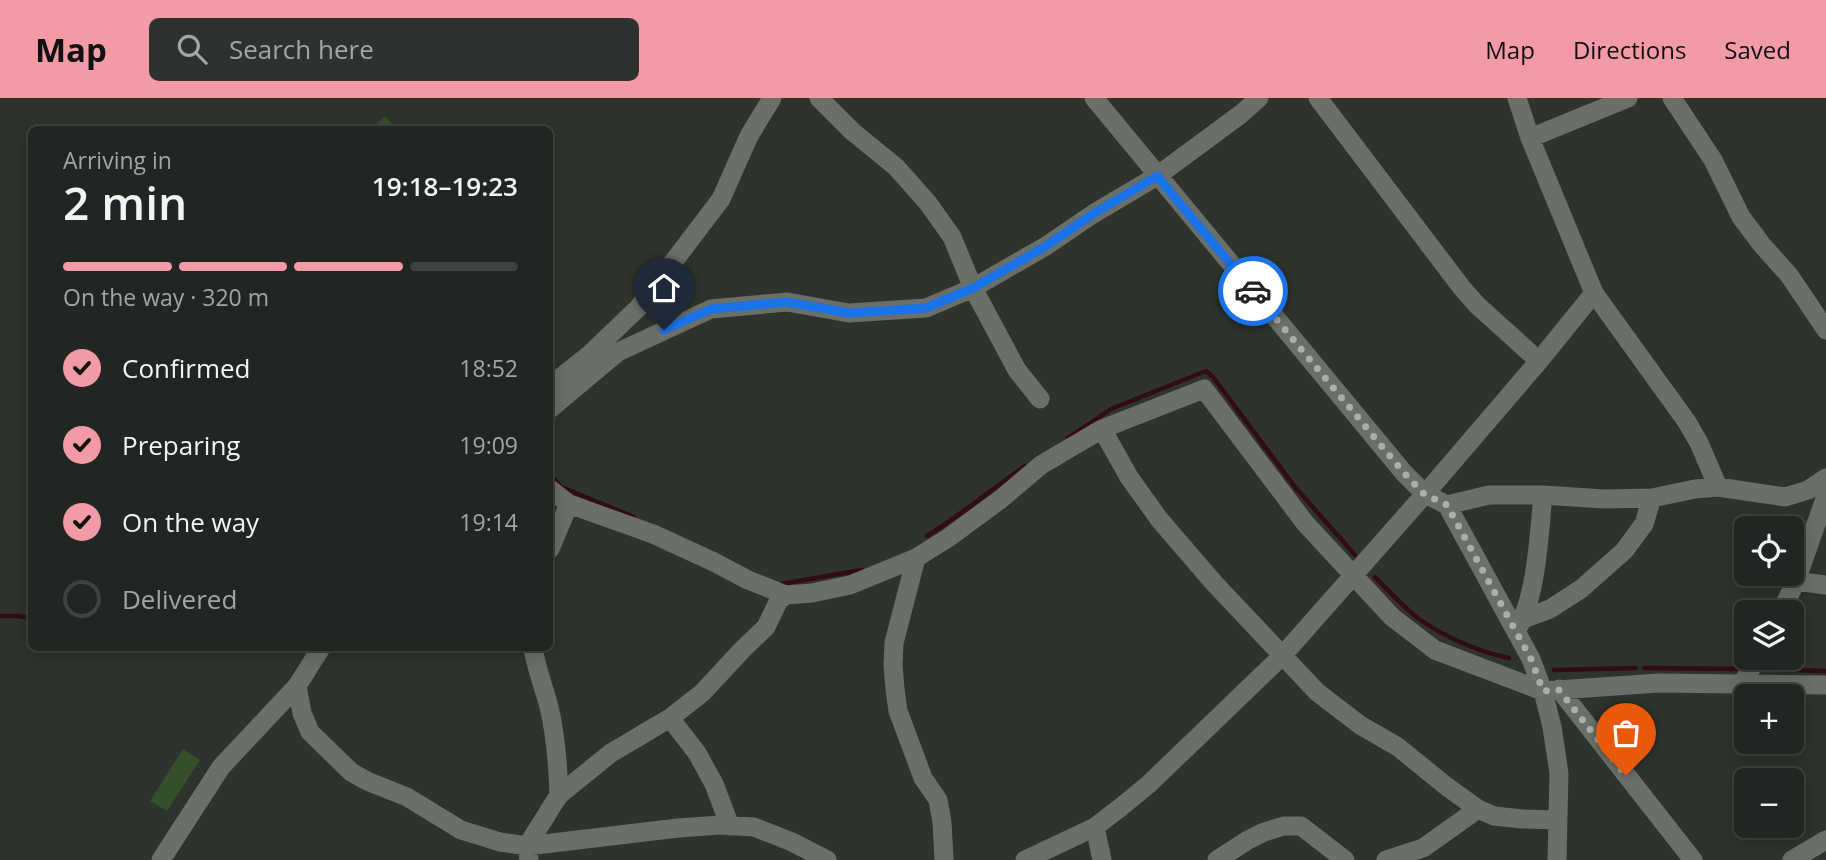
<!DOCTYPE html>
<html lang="en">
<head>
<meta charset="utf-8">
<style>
	body { margin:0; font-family:"Open Sans",sans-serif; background:#2e322f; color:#f1f3f6; height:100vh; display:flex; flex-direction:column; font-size:26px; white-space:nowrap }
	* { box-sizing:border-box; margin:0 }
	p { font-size:23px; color:#a2a5a5 }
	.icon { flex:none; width:38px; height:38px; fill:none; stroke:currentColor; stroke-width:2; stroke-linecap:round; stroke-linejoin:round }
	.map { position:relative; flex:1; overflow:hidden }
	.sheet { position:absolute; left:28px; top:28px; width:525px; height:525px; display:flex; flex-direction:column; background:#222622; border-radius:10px; box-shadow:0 4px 18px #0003,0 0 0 2px #3f4340 }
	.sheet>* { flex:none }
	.buttons { position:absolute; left:1734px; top:418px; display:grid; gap:14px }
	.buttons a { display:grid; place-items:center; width:70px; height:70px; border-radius:10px; background:#222622; box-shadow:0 4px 18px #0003,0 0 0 2px #3f4340; font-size:35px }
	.pin { position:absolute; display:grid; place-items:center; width:60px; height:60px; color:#fff; margin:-72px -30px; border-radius:50% 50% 50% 0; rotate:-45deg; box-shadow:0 0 7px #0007 }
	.pin .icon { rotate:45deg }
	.courier { position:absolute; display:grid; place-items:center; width:70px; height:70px; margin:-35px; border:5px solid #1a73e8; border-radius:50%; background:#fff; color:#222; box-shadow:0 2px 9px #0007 }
	.head em { font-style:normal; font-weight:600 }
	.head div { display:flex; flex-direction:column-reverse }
	.head { display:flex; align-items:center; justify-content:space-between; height:119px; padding:0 35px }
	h1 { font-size:46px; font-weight:600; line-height:52px }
	.bar { display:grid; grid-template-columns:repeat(4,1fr); gap:10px 7px; align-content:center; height:84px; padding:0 35px }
	.bar i { height:9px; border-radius:5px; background:#3f4340 }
	.bar .current { background:#f39aa7 }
	.bar p { grid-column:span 4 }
	ol { padding:0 35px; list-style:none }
	li { display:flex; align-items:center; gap:21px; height:77px }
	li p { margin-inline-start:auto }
	li .icon { padding:7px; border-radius:50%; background:#f39aa7; color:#111; stroke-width:4 }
	li:last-child { color:#a2a5a5 }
	li i { width:38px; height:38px; border:4px solid #3f4340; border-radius:50% }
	header { display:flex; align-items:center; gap:42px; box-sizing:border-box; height:98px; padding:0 35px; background:#f39aa7; color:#111 }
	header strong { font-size:33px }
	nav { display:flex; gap:38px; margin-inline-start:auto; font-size:24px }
	.search { width:490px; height:63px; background:#2e322f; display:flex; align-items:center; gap:18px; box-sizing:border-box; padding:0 24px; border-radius:10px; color:#a2a5a5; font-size:26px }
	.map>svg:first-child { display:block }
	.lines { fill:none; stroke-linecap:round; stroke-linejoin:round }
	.stream { stroke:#320b14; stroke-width:4.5 }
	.building { fill:#354f2d }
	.minor { stroke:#6a6f68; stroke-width:19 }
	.done { stroke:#abaeaa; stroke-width:7; stroke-dasharray:0 12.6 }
	.route { stroke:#1a73e8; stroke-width:9 }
</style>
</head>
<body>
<header>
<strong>Map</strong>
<div class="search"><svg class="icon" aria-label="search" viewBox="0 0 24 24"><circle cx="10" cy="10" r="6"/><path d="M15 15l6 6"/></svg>Search here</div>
<nav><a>Map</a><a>Directions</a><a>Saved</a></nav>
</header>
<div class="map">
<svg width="1826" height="762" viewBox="0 0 1826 762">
	<rect width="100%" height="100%" fill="#2e332d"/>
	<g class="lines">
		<!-- stream -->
		<path class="stream" d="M1068,340L1111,311L1206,273L1213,279L1295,389L1355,457
			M550,376L561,389L634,419
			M927,438C961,417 992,391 1025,368
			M1375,479C1389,493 1403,509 1419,521C1447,540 1476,553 1509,560
			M781,486L862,472
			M0,518H20L32,521
			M1644,570L1745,571
			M1757,571L1826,573
			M1554,572L1636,570"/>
	</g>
	<!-- building -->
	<path class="building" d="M385,18L392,26L386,32H371Z
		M183,651L200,662L167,713L150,703Z"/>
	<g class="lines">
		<!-- minor -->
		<path class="minor" d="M819,0L853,34L896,69L928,105L952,139L973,190L1017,272L1040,301
			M1094,0L1404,375L1425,396L1447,407L1531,561L1543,593L1552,629L1559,675L1557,762
			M1318,0L1462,190L1477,207L1539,263
			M1517,0L1530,40L1594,195L1687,324L1699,345L1718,389
			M1672,0L1713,62L1741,119L1762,147L1789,177L1826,232
			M1530,40L1628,0
			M550,288L589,257L639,209L721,101L749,38L772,0
			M550,311L618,254L711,211L787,204L849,215L926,210L973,190L1046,148L1093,116L1157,78L1241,16L1259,0
			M1102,331L1129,379L1159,421L1214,485L1317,594L1360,627L1398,649L1446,688L1478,711L1494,718L1522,721L1558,722
			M550,391L569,406L653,436L714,464L748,482L786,497L812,495L850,487L916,460L948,440L1001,401L1041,367L1102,331L1204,291L1305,425L1392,519L1435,552L1543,593L1659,585L1826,587
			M1447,407L1489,397H1543L1604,401L1652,400L1695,391L1718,389L1785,399L1808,392L1826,380
			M550,451L569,406
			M916,460L894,545L893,567L895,591L898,613L923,680L938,702L942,724L944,762
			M1796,483L1826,487
			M1781,514L1796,483L1826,398
			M1523,521L1550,511L1581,491L1624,453L1644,426L1652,400
			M1518,530C1537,495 1539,436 1543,397
			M533,550C536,570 544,589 549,609C556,638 558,667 559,697
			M1742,586L1757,560
			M297,588L302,615L310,634L351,674L367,683L407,699L461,732L500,744L527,748L678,730L721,727L754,729L792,744L827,762
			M1559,591L1693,762
			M670,620L697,655L714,686L730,728
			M1095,729L1102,762
			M161,762L221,669L297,588L321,550
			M529,762L527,748L559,697L611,655L670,620L702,595L743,551L766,529L779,502L786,497
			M1025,762L1095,729L1121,709L1149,686L1283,557L1425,396L1539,263L1594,195
			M1217,762L1248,742L1264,734L1284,728H1301L1345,762
			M1386,762L1423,750L1478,711
			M1792,762L1826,742"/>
	</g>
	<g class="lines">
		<!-- done -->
		<path class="done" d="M1253,193L1404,375L1424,396L1447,407L1531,561L1543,593L1559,592L1626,677"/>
		<!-- route -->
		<path class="route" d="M664,232L711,211L787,204L849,215L926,210L973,190L1046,148L1093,116L1157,78L1253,193"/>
	</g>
</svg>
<div class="buttons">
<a><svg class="icon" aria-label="locate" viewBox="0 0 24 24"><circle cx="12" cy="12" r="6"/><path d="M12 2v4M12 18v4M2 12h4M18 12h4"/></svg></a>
<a><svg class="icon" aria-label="layers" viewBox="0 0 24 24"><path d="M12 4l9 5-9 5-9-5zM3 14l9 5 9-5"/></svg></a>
<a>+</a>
<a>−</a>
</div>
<div class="pin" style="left:1626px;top:677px;background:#ea580c"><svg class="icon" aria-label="bag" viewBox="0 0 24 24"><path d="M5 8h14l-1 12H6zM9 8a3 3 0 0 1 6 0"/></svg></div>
<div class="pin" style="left:664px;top:232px;background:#1f2937"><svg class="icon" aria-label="home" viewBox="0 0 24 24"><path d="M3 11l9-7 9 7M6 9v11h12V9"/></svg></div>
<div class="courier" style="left:1253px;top:193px"><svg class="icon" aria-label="car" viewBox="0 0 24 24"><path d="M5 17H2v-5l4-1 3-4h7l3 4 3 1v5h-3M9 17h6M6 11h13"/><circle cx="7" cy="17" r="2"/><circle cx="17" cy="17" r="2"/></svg></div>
<section class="sheet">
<div class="head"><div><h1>2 min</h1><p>Arriving in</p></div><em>19:18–19:23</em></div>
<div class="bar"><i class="current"></i><i class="current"></i><i class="current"></i><i></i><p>On the way · 320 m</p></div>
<ol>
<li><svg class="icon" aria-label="check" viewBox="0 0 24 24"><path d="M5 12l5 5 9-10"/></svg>Confirmed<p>18:52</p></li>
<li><svg class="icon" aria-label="check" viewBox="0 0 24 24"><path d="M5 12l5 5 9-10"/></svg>Preparing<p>19:09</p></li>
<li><svg class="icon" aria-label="check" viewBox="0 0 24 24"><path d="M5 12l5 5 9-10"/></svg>On the way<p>19:14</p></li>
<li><i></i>Delivered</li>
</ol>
</section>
</div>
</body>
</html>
